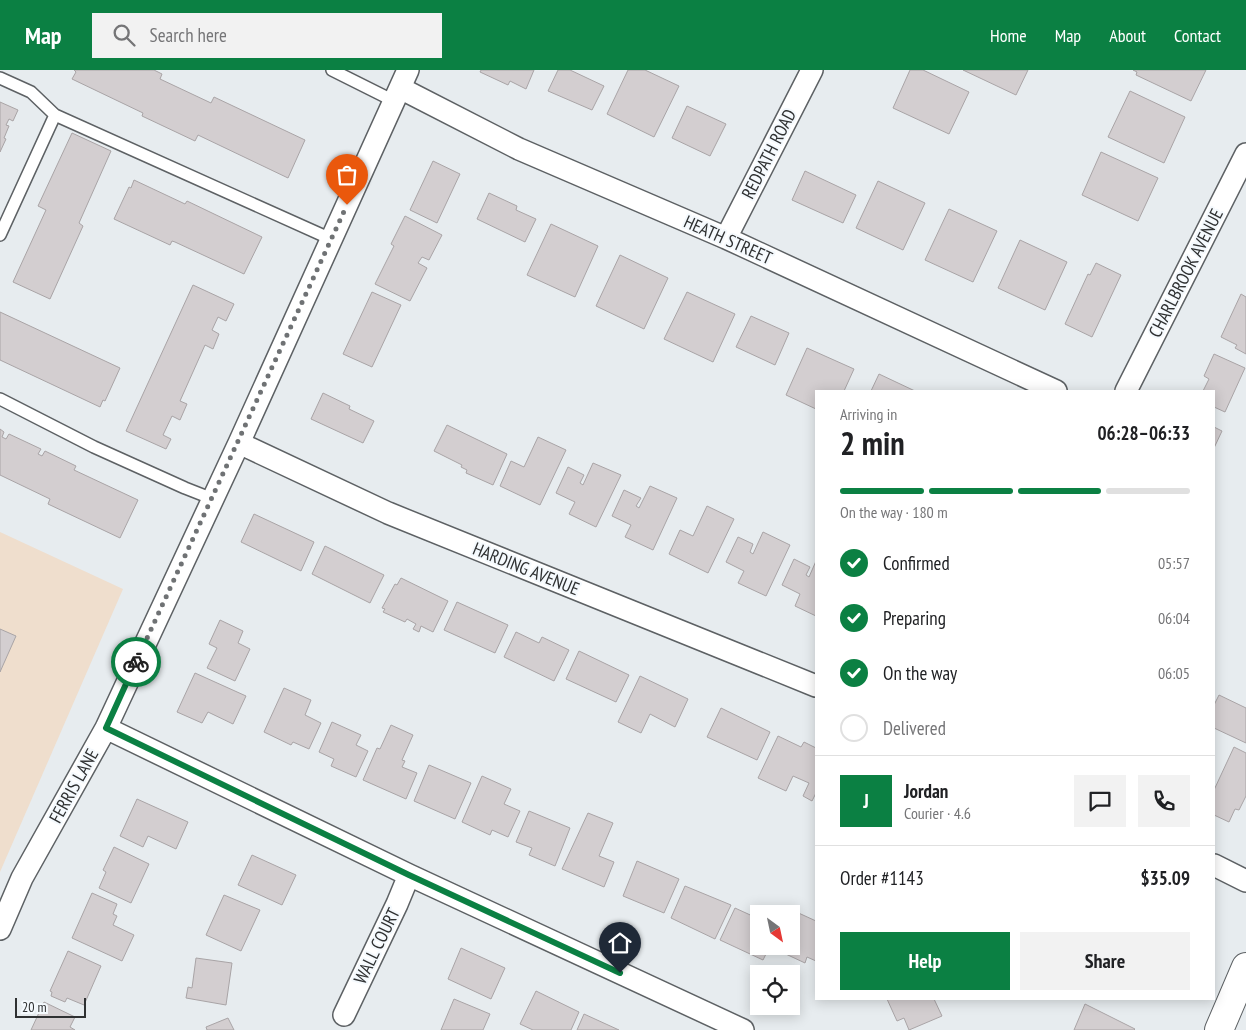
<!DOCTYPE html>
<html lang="en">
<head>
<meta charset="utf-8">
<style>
	body { margin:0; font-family:"PT Sans Narrow",sans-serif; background:#f2f2f2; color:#202124; height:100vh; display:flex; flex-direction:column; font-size:19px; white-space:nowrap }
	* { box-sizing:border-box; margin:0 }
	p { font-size:16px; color:#757577 }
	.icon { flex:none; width:28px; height:28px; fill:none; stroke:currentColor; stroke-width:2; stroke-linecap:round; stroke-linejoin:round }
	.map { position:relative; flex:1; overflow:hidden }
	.side { position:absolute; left:815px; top:320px; width:400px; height:610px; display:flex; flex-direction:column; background:#fff; border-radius:0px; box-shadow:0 2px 12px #0003 }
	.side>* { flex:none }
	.needle { width:32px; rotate:147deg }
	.controls { position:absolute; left:750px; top:835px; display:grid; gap:10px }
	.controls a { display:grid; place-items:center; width:50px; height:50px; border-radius:0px; background:#fff; box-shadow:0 2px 12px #0003; font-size:25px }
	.scale { position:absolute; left:15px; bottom:12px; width:71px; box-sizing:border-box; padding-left:5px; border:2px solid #2f3132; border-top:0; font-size:14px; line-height:18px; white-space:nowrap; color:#2f3132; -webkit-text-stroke:4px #f4f9fd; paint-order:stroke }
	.pin { position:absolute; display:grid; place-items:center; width:42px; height:42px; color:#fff; margin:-51px -21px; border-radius:50% 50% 50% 0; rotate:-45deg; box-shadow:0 0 5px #0007 }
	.pin .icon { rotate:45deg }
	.courier { position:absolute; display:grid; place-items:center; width:50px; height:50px; margin:-25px; border:4px solid #0b8043; border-radius:50%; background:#fff; color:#222; box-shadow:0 1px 6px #0007 }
	.overview em { font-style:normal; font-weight:800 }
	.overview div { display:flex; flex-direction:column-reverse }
	.overview { display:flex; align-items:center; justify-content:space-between; height:85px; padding:0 25px }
	h1 { font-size:32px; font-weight:800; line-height:38px }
	.bar { display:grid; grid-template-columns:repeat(4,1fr); gap:8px 5px; align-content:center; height:60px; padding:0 25px }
	.bar i { height:6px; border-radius:4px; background:#e0e0e0 }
	.bar .selected { background:#0b8043 }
	.bar p { grid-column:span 4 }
	.line { display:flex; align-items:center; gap:12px; padding:0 25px; border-top:1px solid #e0e0e0 }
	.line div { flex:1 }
	.round { display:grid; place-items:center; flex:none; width:52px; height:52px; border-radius:0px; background:#f2f2f2 }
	ol { padding:0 25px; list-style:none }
	li { display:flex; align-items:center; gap:15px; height:55px }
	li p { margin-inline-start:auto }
	li .icon { padding:5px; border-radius:50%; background:#0b8043; color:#fff; stroke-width:4 }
	li:last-child { color:#757577 }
	li i { width:28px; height:28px; border:2px solid #e0e0e0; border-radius:50% }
	.action { display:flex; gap:10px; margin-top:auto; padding:10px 25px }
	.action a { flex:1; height:58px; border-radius:0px; background:#0b8043; color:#fff; font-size:20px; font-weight:800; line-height:58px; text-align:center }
	.action a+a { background:#f2f2f2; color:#202124 }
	header { display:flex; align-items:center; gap:30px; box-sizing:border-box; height:70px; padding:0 25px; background:#0b8043; color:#fff }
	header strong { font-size:24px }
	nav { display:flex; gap:28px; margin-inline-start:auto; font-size:18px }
	.search { width:350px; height:45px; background:#f2f2f2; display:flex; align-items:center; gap:12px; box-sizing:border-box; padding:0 18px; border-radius:0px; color:#757577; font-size:19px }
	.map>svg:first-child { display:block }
	.commercial { fill:#efdecd }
	.building { fill:#d3ced0; stroke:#a9a4a6 }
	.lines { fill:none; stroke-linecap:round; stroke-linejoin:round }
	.lane-casing { stroke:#5d6164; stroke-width:14 }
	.street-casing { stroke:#5d6164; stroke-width:24 }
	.secondary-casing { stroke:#5d6164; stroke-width:30 }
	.lane { stroke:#fff; stroke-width:11 }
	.street { stroke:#fff; stroke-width:21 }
	.secondary { stroke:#fff; stroke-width:28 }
	.done { stroke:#6f7274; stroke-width:5; stroke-dasharray:0 9 }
	.route { stroke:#0b8043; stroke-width:6 }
	.labels { text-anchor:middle; stroke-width:4; stroke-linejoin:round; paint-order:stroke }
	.street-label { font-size:18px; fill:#2f3132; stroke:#f4f9fd }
</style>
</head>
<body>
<header>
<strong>Map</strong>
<div class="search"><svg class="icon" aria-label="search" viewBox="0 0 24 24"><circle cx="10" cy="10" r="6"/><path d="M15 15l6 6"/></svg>Search here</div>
<nav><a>Home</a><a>Map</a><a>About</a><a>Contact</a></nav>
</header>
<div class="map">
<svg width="1246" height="960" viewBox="0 0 1246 960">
	<rect width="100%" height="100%" fill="#e7ecef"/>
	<!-- commercial -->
	<path class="commercial" d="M0,462L123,519L0,802Z"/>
	<!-- building -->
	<path class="building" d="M74,0H154L162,4L160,9L211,33L214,27L305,70L288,108L198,65L195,71L142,46L143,43L72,9L76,2Z
		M481,0H534L526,19L510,11L508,15L480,2Z
		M558,0H570L604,16L592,40L548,21Z
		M628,0H645L679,16L654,67L607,44Z
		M910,0H923L969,22L949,64L893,38Z
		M963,0H1028L1016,25Z
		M1133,0H1206L1191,31L1136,5L1137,2Z
		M1130,21L1185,47L1164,93L1108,67Z
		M0,32L18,40L13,51L9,49L6,55L9,56L4,68L6,69L0,82Z
		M687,36L726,54L710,86L672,68Z
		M72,63L111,81L79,153L83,156L50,229L13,212L46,140L38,136Z
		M1101,82L1158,108L1138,151L1082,125Z
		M433,91L460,104L437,153L410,140Z
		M805,101L856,125L843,153L792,130Z
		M134,110L185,134L187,131L262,167L244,204L175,172L172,171L170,175L114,149L129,117L131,118Z
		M878,111L925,133L903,180L856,158Z
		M489,123L517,136L516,140L536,149L525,172L477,149Z
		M949,139L997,161L973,212L925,190Z
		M405,146L442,165L429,190L422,187L418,193L427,198L410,231L375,214L394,176L391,174Z
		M551,154L598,176L575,227L527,205Z
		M1020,170L1067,192L1045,240L998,218Z
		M620,185L668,208L644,259L596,236Z
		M1096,193L1121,205L1092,267L1065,254L1088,204L1090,205Z
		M193,215L234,234L226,251L218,247L212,260L219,264L213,279L205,275L180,331L187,334L180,350L172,346L163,365L171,369L166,379L126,361Z
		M372,222L401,235L372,297L343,284Z
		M687,222L735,244L713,292L664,269Z
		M1241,224L1246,227V284L1235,278L1237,275L1221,267Z
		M0,242L120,298L105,331L103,330L100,337L0,290Z
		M751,246L789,263L775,295L736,277Z
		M807,278L854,299L844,321H816V339L786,325Z
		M1214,284L1245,298L1225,342L1214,337V321H1203L1209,309L1204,306Z
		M879,304L915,321H871Z
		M323,323L350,336L349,339L374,351L363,373L311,349Z
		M447,355L507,384L493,415L466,403L467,400L461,397L462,395L434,381Z
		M1214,357L1222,361L1214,378Z
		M0,359L4,362L2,367L6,369L9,364L41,379L38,384L42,386L45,381L76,396L74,400L138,430L120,468L48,434L50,429L0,405Z
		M538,367L566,380L540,435L500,416L511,391L524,397Z
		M593,393L621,405L596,457L569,444L575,432L556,423L568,397L584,405L580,413L583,415Z
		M650,416L677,428L653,480L625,467L631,455L612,446L624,420L641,428L636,436L639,438Z
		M707,436L734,449L708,503L669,484L680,460L693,466Z
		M254,444L314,472L301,501L241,472Z
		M763,462L790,475L766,526L738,513L744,501L726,492L738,467L753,474L750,482L753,484Z
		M325,476L384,505L370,533L312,504Z
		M794,489L810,497L806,505L809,507L816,491V546L795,536L800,524L782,515Z
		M401,508L448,531L433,562L421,556L419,562L413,559L416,554L407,549L405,552L383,542L385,539L382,538L395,514L397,515Z
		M457,532L508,555L495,583L444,560Z
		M220,550L243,561L238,573L250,579L235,611L207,598L217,578L209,574Z
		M0,559L16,566L0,602Z
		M516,562L539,573L542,567L569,580L554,611L504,587Z
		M579,581L629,605L616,632L566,609Z
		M195,603L246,626L233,654L208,642L202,653L177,642Z
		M640,606L688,629L675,657L650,644L641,663L618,652Z
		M284,618L311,630L305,645L321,653L309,679L293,672L291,675L264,662Z
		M1219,625L1246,638V673L1214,658V635Z
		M721,638L770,662L757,690L707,667Z
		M332,652L361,665L356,675L368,681L356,707L331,696L334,689L319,682Z
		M391,655L413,665L402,690L405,691L402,697L417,703L406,729L363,710L377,678L380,679Z
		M778,666L801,677L804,672L816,678V723L812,731L803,726L809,713L793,706L786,721L758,708Z
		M1234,677L1246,683V726L1239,740L1235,739L1229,752L1214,745V720Z
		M429,695L471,713L455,749L414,731Z
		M482,706L511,719L504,734L520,741L508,767L492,760L490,765L462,752Z
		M137,729L188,752L176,779L148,766L143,777L120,766Z
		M529,741L570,758L555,796L529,785L532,778L516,772Z
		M588,743L613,753L599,786L614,792L604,817L562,799Z
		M114,777L149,794L131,833L99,818L106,802L103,800Z
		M252,785L296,805L282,835L238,815Z
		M637,791L679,809L664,843L623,826Z
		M685,816L731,835L715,869L671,848Z
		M92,823L117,834L113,844L117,846L113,855L134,865L122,891L72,868Z
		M224,825L260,840L241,881L206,865Z
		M735,838L759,849V876H770L763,890L720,870Z
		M792,840L816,851V891L807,887L805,893L775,879L776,876H791V844Z
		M461,878L505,898L491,929L448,909Z
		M68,881L101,896L84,935L67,928L65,932L51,926L52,922L50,921Z
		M196,888L232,893L226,935L186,928L188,917L192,918Z
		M536,921L579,942L571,960H533L520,954Z
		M454,929L490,944L483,960H441Z
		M887,929H934L942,946L909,960L904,948L897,951Z
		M44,932L75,947L70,957L75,960H31Z
		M1085,934L1135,959L1134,960H1074Z
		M584,944L619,960H577Z
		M228,948L234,960H207L206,957Z"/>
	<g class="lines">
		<!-- lane casing -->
		<g class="lane-casing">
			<path id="lane" d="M332,0L394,31
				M0,8L31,22L55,45L331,169
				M0,165L55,45
				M0,329L94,377L185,418L213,429"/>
		</g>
		<!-- street casing -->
		<g class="street-casing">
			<path id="street" d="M400,18L519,79L726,168L1056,321
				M726,168L812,0
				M1126,321L1246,84
				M239,373L388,443L816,616
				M106,658L409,805L743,960
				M1214,795L1246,811
				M0,859L22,808L106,658L239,373L408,0
				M344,945L397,834L409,805"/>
		</g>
		<!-- secondary casing -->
		<g class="secondary-casing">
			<path id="secondary" d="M1219,960L1246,897"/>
		</g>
		<!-- lane -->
		<use href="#lane" class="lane"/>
		<!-- street -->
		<use href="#street" class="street"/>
		<!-- secondary -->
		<use href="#secondary" class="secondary"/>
	</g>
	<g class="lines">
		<!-- done -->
		<path class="done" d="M136,592L347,135"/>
		<!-- route -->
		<path class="route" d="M136,592L106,658L409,805L620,903"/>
	</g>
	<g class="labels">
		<!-- street labels -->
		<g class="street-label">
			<text transform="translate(769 84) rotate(-63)" y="6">REDPATH ROAD</text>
			<text transform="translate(728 170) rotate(24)" y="6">HEATH STREET</text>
			<text transform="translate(1186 203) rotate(-63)" y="6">CHARLBROOK AVENUE</text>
			<text transform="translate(526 499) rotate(22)" y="6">HARDING AVENUE</text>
			<text transform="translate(74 716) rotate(-61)" y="6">FERRIS LANE</text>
			<text transform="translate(377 876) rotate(-64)" y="6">WALL COURT</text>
		</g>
	</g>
</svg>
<div class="controls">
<a><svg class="needle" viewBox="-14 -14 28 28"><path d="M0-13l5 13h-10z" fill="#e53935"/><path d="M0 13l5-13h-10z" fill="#757577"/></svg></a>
<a><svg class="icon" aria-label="locate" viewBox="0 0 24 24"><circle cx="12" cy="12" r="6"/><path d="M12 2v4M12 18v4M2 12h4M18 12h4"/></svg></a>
</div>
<div class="scale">20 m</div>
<div class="pin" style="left:347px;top:135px;background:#ea580c"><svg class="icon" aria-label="bag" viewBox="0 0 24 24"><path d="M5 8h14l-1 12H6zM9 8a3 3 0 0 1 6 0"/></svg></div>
<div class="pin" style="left:620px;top:903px;background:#1f2937"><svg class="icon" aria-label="home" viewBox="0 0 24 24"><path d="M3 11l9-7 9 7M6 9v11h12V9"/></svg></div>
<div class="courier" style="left:136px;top:592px"><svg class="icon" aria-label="bike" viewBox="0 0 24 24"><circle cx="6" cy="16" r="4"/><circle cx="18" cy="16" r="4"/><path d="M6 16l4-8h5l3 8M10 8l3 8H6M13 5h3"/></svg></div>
<section class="side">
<div class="overview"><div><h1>2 min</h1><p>Arriving in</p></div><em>06:28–06:33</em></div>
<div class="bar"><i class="selected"></i><i class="selected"></i><i class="selected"></i><i></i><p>On the way · 180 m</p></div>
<ol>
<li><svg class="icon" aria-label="check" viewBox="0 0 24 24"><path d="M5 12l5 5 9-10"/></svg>Confirmed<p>05:57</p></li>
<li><svg class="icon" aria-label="check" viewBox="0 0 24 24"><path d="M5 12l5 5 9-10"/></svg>Preparing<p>06:04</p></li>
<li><svg class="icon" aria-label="check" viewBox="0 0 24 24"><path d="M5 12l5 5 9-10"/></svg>On the way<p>06:05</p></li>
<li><i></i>Delivered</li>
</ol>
<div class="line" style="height:90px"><b class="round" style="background:#0b8043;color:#fff">J</b><div><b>Jordan</b><p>Courier · 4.6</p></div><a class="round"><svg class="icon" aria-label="chat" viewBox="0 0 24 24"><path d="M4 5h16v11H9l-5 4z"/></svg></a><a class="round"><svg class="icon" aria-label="phone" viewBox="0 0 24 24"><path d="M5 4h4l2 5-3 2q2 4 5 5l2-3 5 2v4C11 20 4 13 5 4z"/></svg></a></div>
<div class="line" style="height:65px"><div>Order #1143</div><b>$35.09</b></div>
<div class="action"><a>Help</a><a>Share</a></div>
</section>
</div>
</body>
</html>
